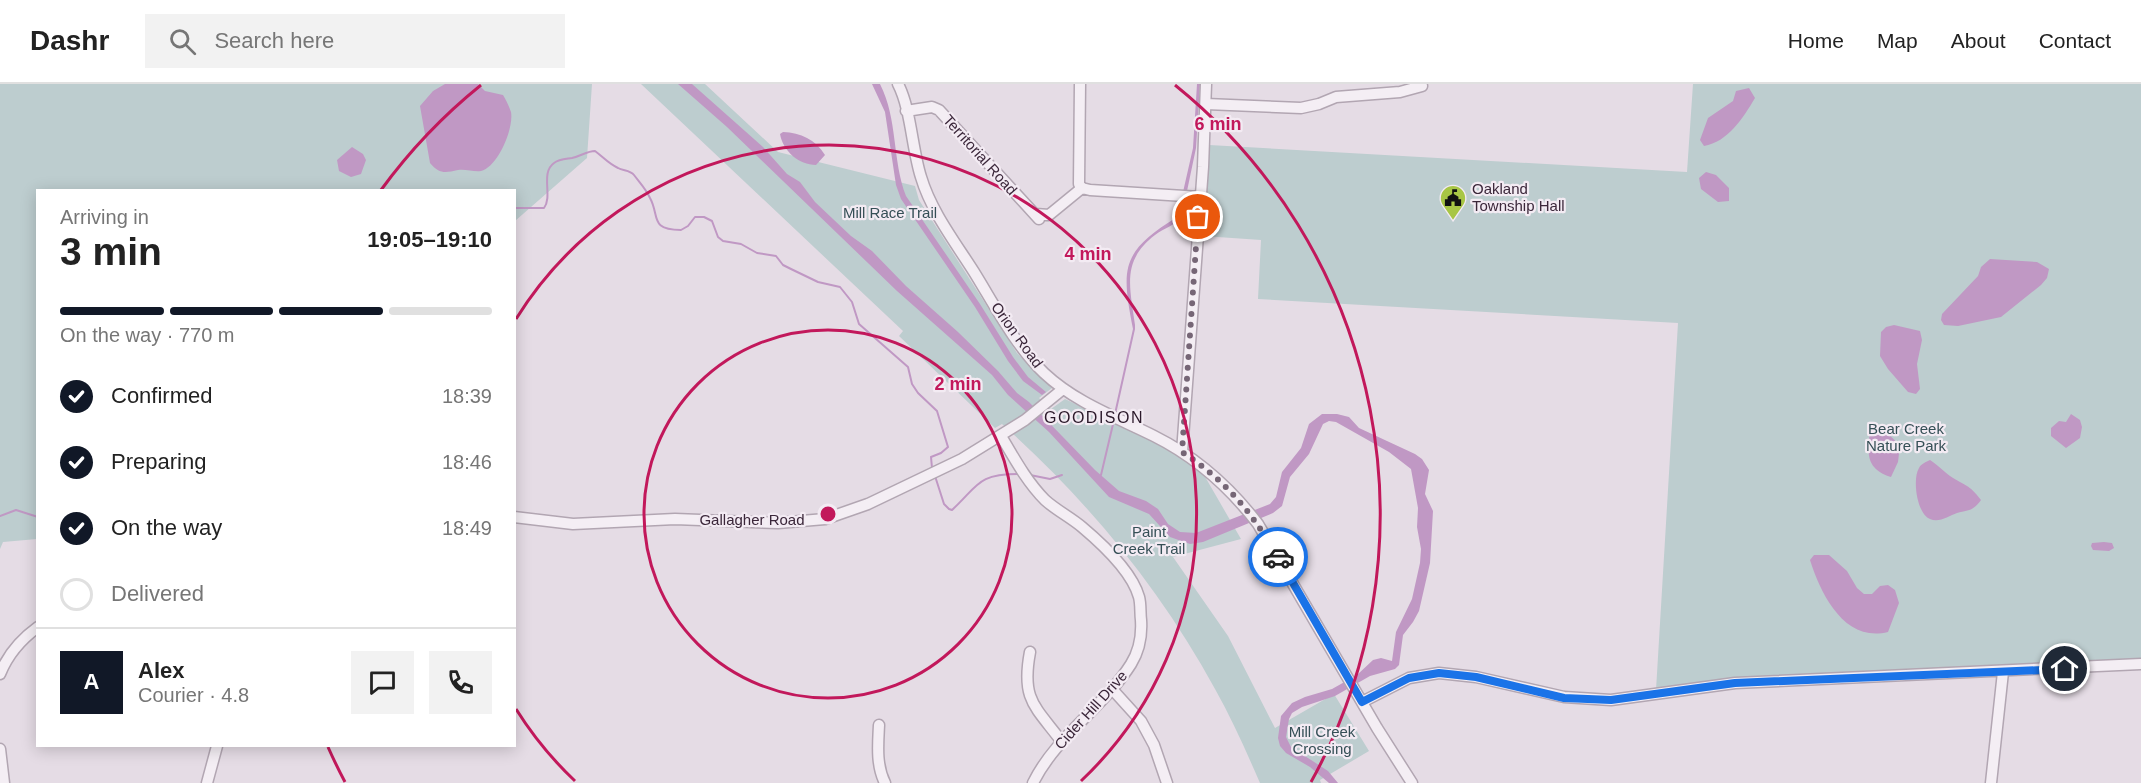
<!DOCTYPE html>
<html lang="en">
<head>
<meta charset="utf-8">
<style>
	body { margin:0; font-family:Helvetica,sans-serif; background:#f2f2f2; color:#222; height:100vh; display:flex; flex-direction:column; font-size:22px; white-space:nowrap }
	* { box-sizing:border-box; margin:0 }
	p { font-size:20px; color:#767676 }
	.icon { flex:none; width:33px; height:33px; fill:none; stroke:currentColor; stroke-width:2; stroke-linecap:round; stroke-linejoin:round }
	.map { position:relative; flex:1; overflow:hidden }
	.sheet { position:absolute; left:36px; top:105px; width:480px; height:558px; display:flex; flex-direction:column; background:#fff; border-radius:0px; box-shadow:0 3px 15px #0003 }
	.sheet>* { flex:none }
	.pin { position:absolute; display:grid; place-items:center; width:51px; height:51px; color:#fff; margin:-26px; border:3px solid #fff; border-radius:50%; box-shadow:0 2px 6px #0007 }
	.courier { position:absolute; display:grid; place-items:center; width:60px; height:60px; margin:-30px; border:4px solid #1a73e8; border-radius:50%; background:#fff; color:#222; box-shadow:0 2px 8px #0007 }
	.overview em { font-style:normal; font-weight:600 }
	.overview div { display:flex; flex-direction:column-reverse }
	.overview { display:flex; align-items:center; justify-content:space-between; height:102px; padding:0 24px }
	h1 { font-size:39px; font-weight:600; line-height:45px }
	.bar { display:grid; grid-template-columns:repeat(4,1fr); gap:9px 6px; align-content:center; height:72px; padding:0 24px }
	.bar i { height:8px; border-radius:4px; background:#e0e0e0 }
	.bar .active { background:#111827 }
	.bar p { grid-column:span 4 }
	.line { display:flex; align-items:center; gap:15px; padding:0 24px; border-top:2px solid #e0e0e0 }
	.line div { flex:1 }
	.round { display:grid; place-items:center; flex:none; width:63px; height:63px; border-radius:0px; background:#f2f2f2 }
	ol { padding:0 24px; list-style:none }
	li { display:flex; align-items:center; gap:18px; height:66px }
	li p { margin-inline-start:auto }
	li .icon { padding:6px; border-radius:50%; background:#111827; color:#fff; stroke-width:4 }
	li:last-child { color:#767676 }
	li i { width:33px; height:33px; border:3px solid #e0e0e0; border-radius:50% }
	header { display:flex; align-items:center; gap:36px; box-sizing:border-box; height:84px; padding:0 30px; background:#fff; border-bottom:2px solid #e0e0e0 }
	header strong { font-size:28px }
	nav { display:flex; gap:33px; margin-inline-start:auto; font-size:21px }
	.search { width:420px; height:54px; background:#f2f2f2; display:flex; align-items:center; gap:15px; box-sizing:border-box; padding:0 21px; border-radius:0px; color:#767676; font-size:22px }
	.map>svg:first-child { display:block }
	.green { fill:#bdcdcf }
	.water { fill:#c098c4 }
	.lines { fill:none; stroke-linecap:round; stroke-linejoin:round }
	.stream { stroke:#c098c4; stroke-width:2 }
	.minor-casing { stroke:#b2a6b2; stroke-width:13 }
	.minor { stroke:#f4eef4; stroke-width:10 }
	.done { stroke:#766676; stroke-width:6; stroke-dasharray:0 10.8 }
	.route { stroke:#1a73e8; stroke-width:8 }
	.ring { fill:none; stroke:#c2185b; stroke-width:3 }
	.labels { text-anchor:middle; stroke-width:4.5; stroke-linejoin:round; paint-order:stroke }
	.street-label { font-size:15px; fill:#3b273a; stroke:#f3ebf3 }
	.poi-label { font-size:15px; fill:#3b273a; stroke:#f3ebf3; text-anchor:start }
	.park-label { font-size:15px; fill:#354f56; stroke:#f3ebf3 }
	.neighbourhood-label { font-size:16px; letter-spacing:1.5px; fill:#2b192a; stroke:#f3ebf3 }
	.centre { fill:#c2185b; stroke:#f3ebf3; stroke-width:3 }
	.ring-label { font-size:18px; text-anchor:middle; font-weight:bold; fill:#c2185b; stroke:#f3ebf3; stroke-width:4.5; stroke-linejoin:round; paint-order:stroke }
</style>
</head>
<body>
<header>
<strong>Dashr</strong>
<div class="search"><svg class="icon" aria-label="search" viewBox="0 0 24 24"><circle cx="10" cy="10" r="6"/><path d="M15 15l6 6"/></svg>Search here</div>
<nav><a>Home</a><a>Map</a><a>About</a><a>Contact</a></nav>
</header>
<div class="map">
<svg width="2141" height="699" viewBox="0 0 2141 699">
	<rect width="100%" height="100%" fill="#e5dce5"/>
	<!-- green -->
	<path class="green" d="M0,0H592L587,74L515,137L514,106H38L37,455L3,458L0,465Z
		M641,0H705L778,68L915,102L919,116L1017,269L1052,304L1039,314L1051,325L1065,315L1155,358L1200,384L1241,455L1173,473L1228,552L1275,644L1334,610L1369,667L1320,696L1321,699H1260C1246,667 1232,635 1215,605C1160,504 1087,416 1002,340L995,344L899,252L903,247Z
		M1693,0H2141V577L1656,606L1678,239L1258,215L1261,156L1203,152L1209,61L1687,88Z"/>
	<!-- water -->
	<path class="water" d="M445,0H478L485,7L503,11C506,16 509,22 511,28C514,44 498,83 481,87C474,88 466,85 458,86C445,89 439,90 430,79L420,22L433,7Z
		M678,0H692L763,63L787,90L800,98L815,118L851,152L872,167L906,202L958,248L998,287L1017,309L1029,318L1095,386L1119,407L1146,417L1158,425L1168,440L1180,448L1196,449L1270,420L1276,413L1282,388L1301,364L1309,340L1322,330H1337L1349,333L1359,344L1415,370L1422,375L1429,386L1425,410L1433,427L1430,479L1419,527L1413,538L1403,551L1399,581L1395,585L1370,592L1335,612L1302,623L1292,629L1289,635L1286,653L1291,663L1328,687L1338,699H1329L1310,683L1286,669L1280,662L1278,654L1281,632L1292,619L1305,613L1332,605L1357,591L1373,576L1381,574L1392,577L1396,548L1412,515L1420,479L1421,465L1417,443L1418,424L1411,385L1389,368L1336,338L1329,337L1323,340L1309,370L1290,393L1282,422L1273,429L1203,458L1190,460L1170,453L1149,430L1109,413L1049,348L1008,311L992,291L897,207L727,43Z
		M872,0H880C898,35 892,76 906,112L980,220L1013,273L1028,293L1046,308L1042,311L1023,297L1008,277L975,223L901,115L896,101L885,28Z
		M1197,0H1200L1196,64L1182,131C1177,141 1164,144 1155,151C1121,177 1130,203 1135,241V245H1133C1121,183 1121,168 1177,133L1178,130L1193,64Z
		M1749,4L1755,14C1743,34 1728,58 1704,62L1700,56L1708,34L1733,17L1736,7Z
		M783,48C801,49 815,55 825,71L816,81C799,81 783,67 780,50Z
		M352,63L363,70L366,76L361,90L351,93L339,87L337,76Z
		M1706,88L1716,91L1729,104V117L1718,118L1701,105L1699,94Z
		M1990,175L2037,178L2049,185L2047,194L2041,201L2001,233L1958,242L1944,241L1941,236L1942,230L1978,192L1981,183Z
		M1894,241L1920,247L1922,256L1917,280L1920,305L1916,310L1908,308L1888,285L1880,272L1881,248L1886,243Z
		M2071,330L2080,336L2082,343L2080,354L2066,364L2051,352V344L2059,337L2066,338Z
		M1870,347L1887,349L1900,361L1898,378L1891,393C1866,385 1867,370 1870,347Z
		M1930,376C1938,381 1943,387 1950,392C1965,402 1969,400 1981,416C1973,427 1969,426 1957,429C1949,432 1939,439 1930,435C1917,430 1912,395 1919,384C1921,380 1926,378 1930,376Z
		M2104,458L2112,459L2114,464L2109,467L2093,466L2091,462L2092,459Z
		M1814,471H1829L1847,487L1857,504L1864,510H1872L1880,502L1888,501L1895,506L1899,519L1888,548C1845,559 1821,511 1810,476Z"/>
	<g class="lines">
		<!-- stream -->
		<path class="stream" d="M514,124H544C553,112 540,89 554,79C559,75 566,75 572,74C581,72 587,67 595,67C603,73 609,80 618,84C623,87 630,86 634,91C640,99 646,105 650,114C660,132 649,146 681,146L688,142L695,133H704L712,137L718,153L723,157L741,160L757,169L776,172L783,181L791,185L818,198L840,203L852,218L859,240L908,283L912,300L918,309L937,327L948,363L941,369L931,373L932,384
			M1115,330L1134,245
			M1030,391L1050,395L1062,391
			M1101,391L1114,336
			M935,392L944,420L949,425L952,426C979,401 977,390 1019,390
			M0,432L16,426L38,433"/>
		<!-- minor casing -->
		<g class="minor-casing">
			<path id="minor" d="M898,0C911,25 912,65 921,93C931,127 955,158 974,188C995,222 1015,261 1044,289C1076,319 1116,333 1154,352C1196,373 1229,402 1258,440L1377,644L1412,699
				M1080,0L1079,100L1082,104
				M1206,20L1301,24L1319,20L1336,13L1400,8L1422,2
				M906,27L932,23L939,26L1039,135
				M1082,104L1090,106L1200,113
				M1036,130L1049,131L1082,104
				M1001,352C1014,374 1027,398 1045,416C1056,426 1070,433 1082,443C1101,459 1132,488 1139,513C1141,520 1140,529 1141,536C1142,551 1139,567 1131,580C1104,623 1056,652 1033,699
				M1182,368L1203,83L1206,0
				M514,433L573,440L675,435L778,439L825,435L868,420L962,375L1025,336L1063,305
				M1030,568C1021,616 1035,622 1062,658
				M0,590C8,570 20,556 38,543
				M1112,605L1141,637L1154,661L1167,699
				M1362,618L1409,594L1439,589L1476,593L1564,613L1611,616L1735,599L2141,580
				M879,641C878,661 876,681 885,699
				M0,665L4,699
				M207,699L217,662
				M1991,699L2003,588"/>
		</g>
		<!-- minor -->
		<use href="#minor" class="minor"/>
	</g>
	<g class="lines">
		<!-- done -->
		<path class="done" d="M1198,133L1182,368C1226,397 1251,427 1278,473"/>
		<!-- route -->
		<path class="route" d="M1278,473L1362,618L1409,594L1439,589L1476,593L1564,614L1611,616L1735,599L2065,585"/>
	</g>
	<!-- distance rings -->
	<g class="ring">
		<circle cx="828" cy="430" r="184"/>
		<path d="M575 697A368 368 0 0 1 516 625M516 235A368 368 0 1 1 1081 697"/>
		<path d="M345 698A552 552 0 0 1 328 663M381 106A552 552 0 0 1 481 1M1175 1A552 552 0 0 1 1311 698"/>
	</g>
	<!-- icons -->
	<defs>
		<g id="civic-pin" transform="scale(1.35)"><path d="M0 17L-7.5 6A9.5 9.5 0 1 1 7.5 6Z" fill="#a8c645" stroke="#f3ebf3"/><path d="M-.6-6.5H3V-4.5H.6V-3L4-1V1h2V6H-6V1h2V-1L-.6-3ZM-1.2 2.5V6h2.4V2.5Z" fill="#111"/></g>
	</defs>
	<g fill-rule="evenodd">
		<use href="#civic-pin" x="1453" y="114"/>
	</g>
	<g class="labels">
		<!-- street labels -->
		<g class="street-label">
			<text transform="translate(980 71) rotate(48)" y="5">Territorial Road</text>
			<text transform="translate(1017 251) rotate(54)" y="5">Orion Road</text>
			<text x="752" y="441">Gallagher Road</text>
			<text transform="translate(1091 626) rotate(-48)" y="5">Cider Hill Drive</text>
		</g>
		<!-- poi labels -->
		<g class="poi-label">
			<text x="1472" y="110">Oakland<tspan x="1472" dy="17">Township Hall</tspan></text>
		</g>
		<!-- park labels -->
		<g class="park-label">
			<text x="890" y="134">Mill Race Trail</text>
			<text x="1906" y="350">Bear Creek<tspan x="1906" dy="17">Nature Park</tspan></text>
			<text x="1149" y="453">Paint<tspan x="1149" dy="17">Creek Trail</tspan></text>
			<text x="1322" y="653">Mill Creek<tspan x="1322" dy="17">Crossing</tspan></text>
		</g>
		<!-- neighbourhood labels -->
		<g class="neighbourhood-label">
			<text x="1094" y="339">GOODISON</text>
		</g>
	</g>
	<circle cx="828" cy="430" r="9" class="centre"/>
	<g class="ring-label">
		<text x="1218" y="46">6 min</text>
		<text x="1088" y="176">4 min</text>
		<text x="958" y="306">2 min</text>
	</g>
</svg>
<div class="pin" style="left:1198px;top:133px;background:#ea580c"><svg class="icon" aria-label="bag" viewBox="0 0 24 24"><path d="M5 8h14l-1 12H6zM9 8a3 3 0 0 1 6 0"/></svg></div>
<div class="pin" style="left:2065px;top:585px;background:#1f2937"><svg class="icon" aria-label="home" viewBox="0 0 24 24"><path d="M3 11l9-7 9 7M6 9v11h12V9"/></svg></div>
<div class="courier" style="left:1278px;top:473px"><svg class="icon" aria-label="car" viewBox="0 0 24 24"><path d="M5 17H2v-5l4-1 3-4h7l3 4 3 1v5h-3M9 17h6M6 11h13"/><circle cx="7" cy="17" r="2"/><circle cx="17" cy="17" r="2"/></svg></div>
<section class="sheet">
<div class="overview"><div><h1>3 min</h1><p>Arriving in</p></div><em>19:05–19:10</em></div>
<div class="bar"><i class="active"></i><i class="active"></i><i class="active"></i><i></i><p>On the way · 770 m</p></div>
<ol>
<li><svg class="icon" aria-label="check" viewBox="0 0 24 24"><path d="M5 12l5 5 9-10"/></svg>Confirmed<p>18:39</p></li>
<li><svg class="icon" aria-label="check" viewBox="0 0 24 24"><path d="M5 12l5 5 9-10"/></svg>Preparing<p>18:46</p></li>
<li><svg class="icon" aria-label="check" viewBox="0 0 24 24"><path d="M5 12l5 5 9-10"/></svg>On the way<p>18:49</p></li>
<li><i></i>Delivered</li>
</ol>
<div class="line" style="height:108px"><b class="round" style="background:#111827;color:#fff">A</b><div><b>Alex</b><p>Courier · 4.8</p></div><a class="round"><svg class="icon" aria-label="chat" viewBox="0 0 24 24"><path d="M4 5h16v11H9l-5 4z"/></svg></a><a class="round"><svg class="icon" aria-label="phone" viewBox="0 0 24 24"><path d="M5 4h4l2 5-3 2q2 4 5 5l2-3 5 2v4C11 20 4 13 5 4z"/></svg></a></div>
</section>
</div>
</body>
</html>
